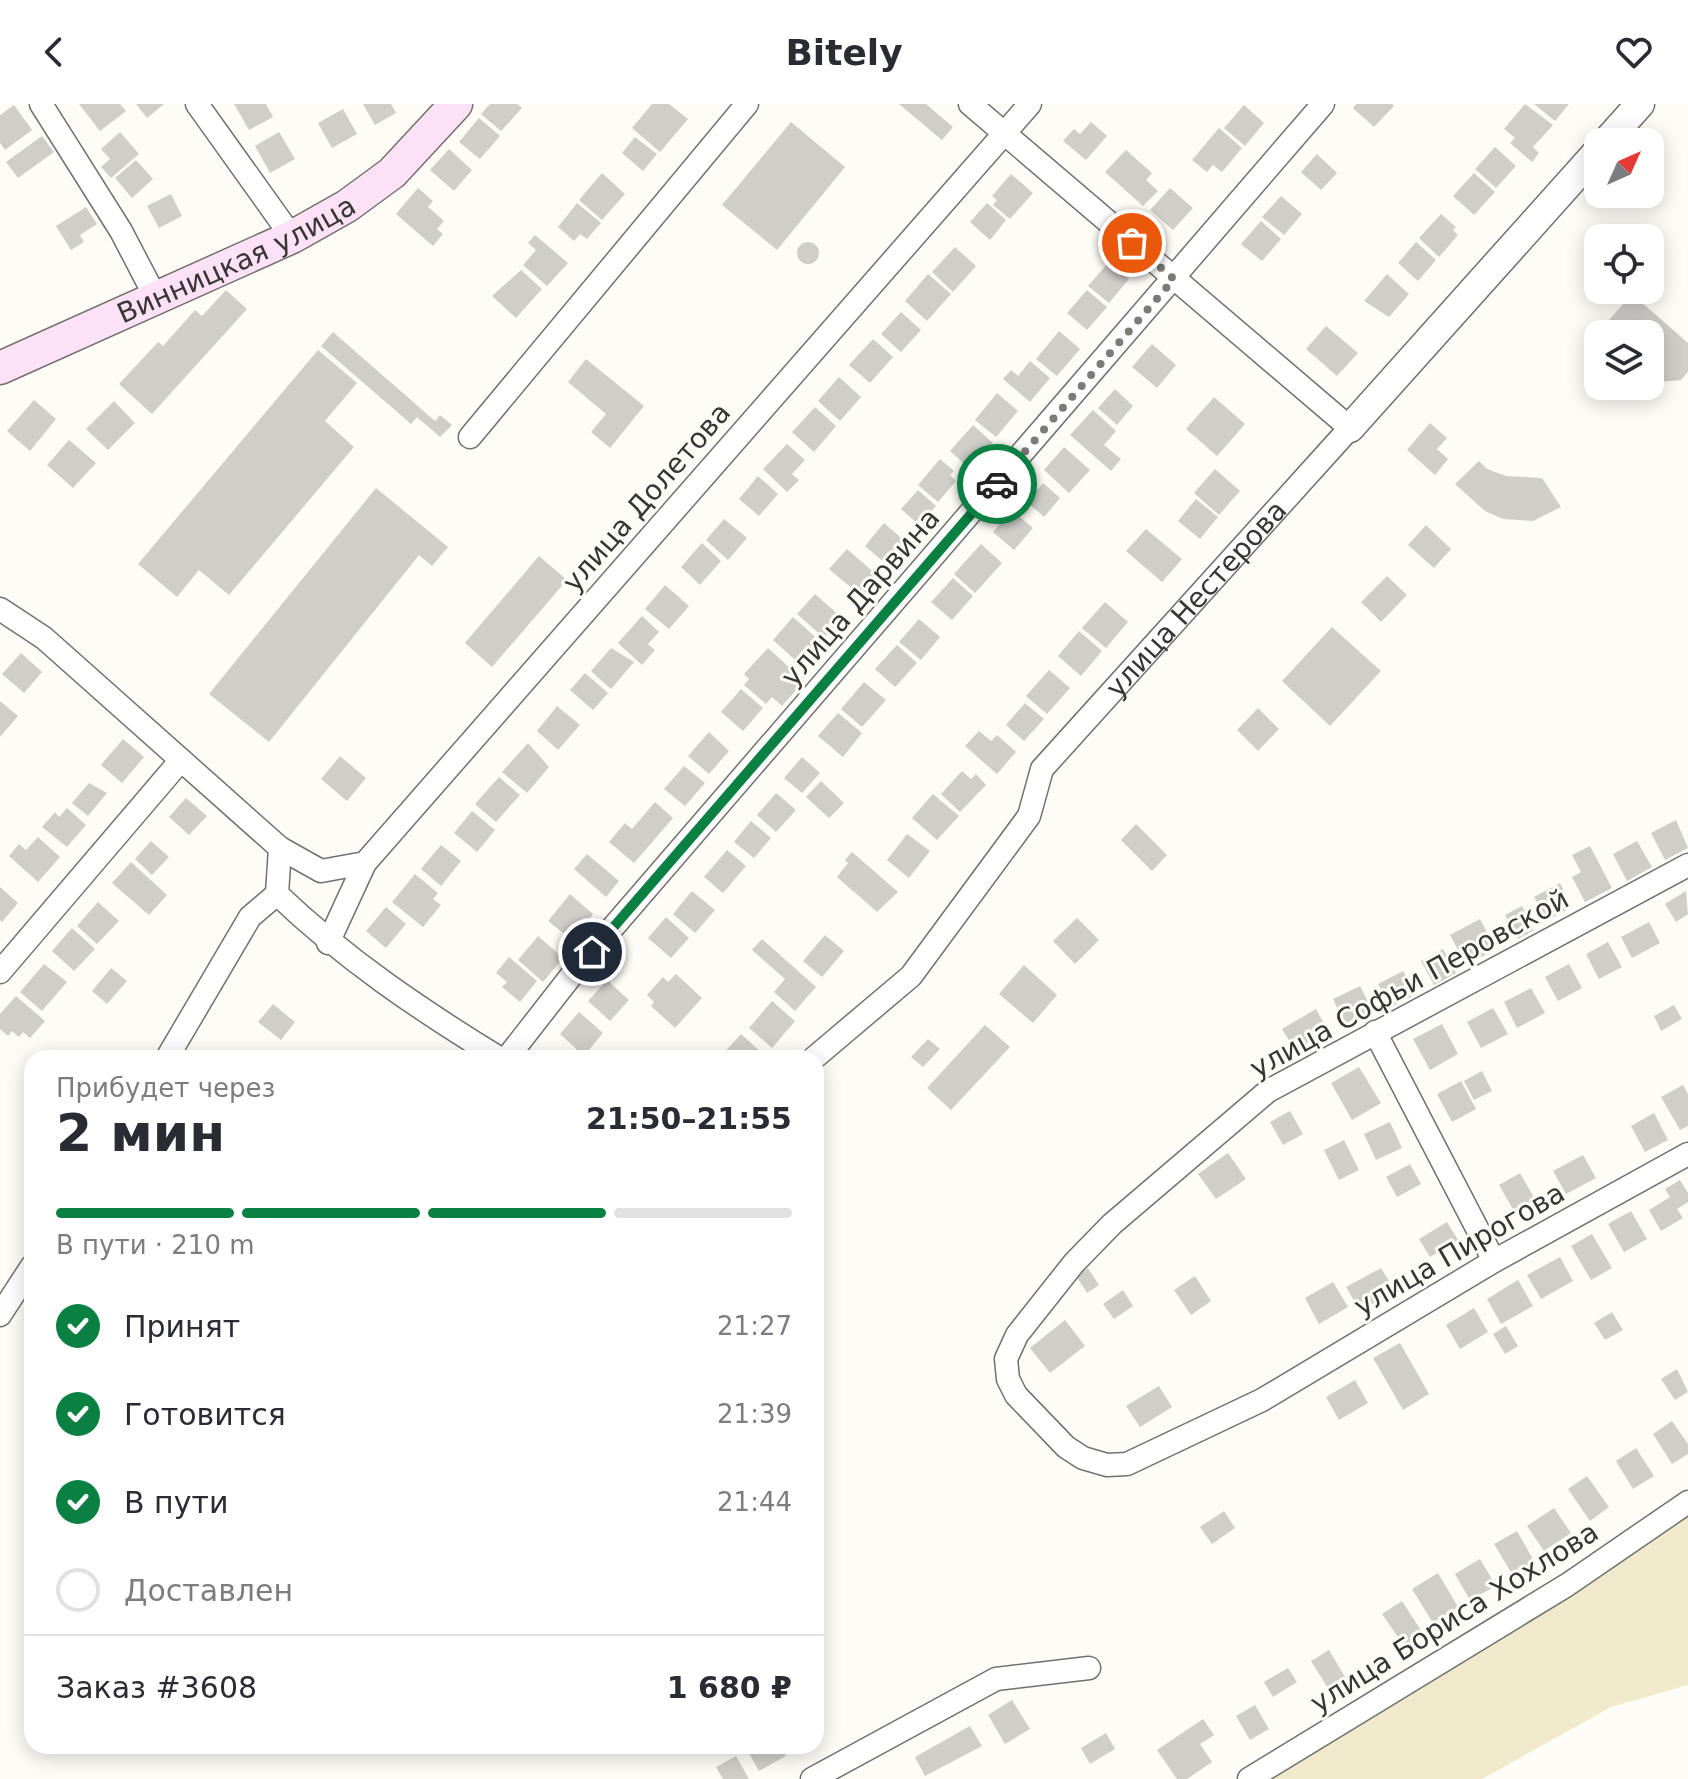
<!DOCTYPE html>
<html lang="ru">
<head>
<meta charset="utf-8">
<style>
	body { margin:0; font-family:"DejaVu Sans",sans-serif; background:#f2f2f3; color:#2b2b33; height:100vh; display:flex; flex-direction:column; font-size:30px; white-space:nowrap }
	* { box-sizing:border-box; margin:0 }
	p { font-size:26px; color:#7c7c81 }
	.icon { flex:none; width:44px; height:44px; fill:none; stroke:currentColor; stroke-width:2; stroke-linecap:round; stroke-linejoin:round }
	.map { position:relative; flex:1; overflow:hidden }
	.side { position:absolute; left:24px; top:946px; width:800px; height:704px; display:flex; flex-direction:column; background:#fff; border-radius:24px; box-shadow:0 4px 20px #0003 }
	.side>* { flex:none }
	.needle { width:52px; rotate:45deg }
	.controls { position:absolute; left:1584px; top:24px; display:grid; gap:16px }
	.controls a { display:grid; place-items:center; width:80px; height:80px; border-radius:16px; background:#fff; box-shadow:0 4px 20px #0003; font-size:40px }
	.pin { position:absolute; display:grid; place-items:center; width:68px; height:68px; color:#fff; margin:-34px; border:4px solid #fff; border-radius:50%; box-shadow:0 2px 8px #0007 }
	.courier { position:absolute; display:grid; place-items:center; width:80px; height:80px; margin:-40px; border:6px solid #0b8043; border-radius:50%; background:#fff; color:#222; box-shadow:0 2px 10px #0007 }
	.head em { font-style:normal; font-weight:600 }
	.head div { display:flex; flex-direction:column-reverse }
	.head { display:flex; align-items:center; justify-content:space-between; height:136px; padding:0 32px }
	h1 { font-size:52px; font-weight:600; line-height:60px }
	.bar { display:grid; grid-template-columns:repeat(4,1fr); gap:12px 8px; align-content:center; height:96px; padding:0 32px }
	.bar i { height:10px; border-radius:6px; background:#e1e1e2 }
	.bar .active { background:#0b8043 }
	.bar p { grid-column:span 4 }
	.line { display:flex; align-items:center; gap:20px; padding:0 32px; border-top:2px solid #e1e1e2 }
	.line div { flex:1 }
	ol { padding:0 32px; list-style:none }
	li { display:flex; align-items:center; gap:24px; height:88px }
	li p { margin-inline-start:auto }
	li .icon { padding:8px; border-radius:50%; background:#0b8043; color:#fff; stroke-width:4 }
	li:last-child { color:#7c7c81 }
	li i { width:44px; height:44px; border:4px solid #e1e1e2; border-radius:50% }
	header { display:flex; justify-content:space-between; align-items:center; height:104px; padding:0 32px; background:#fff; font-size:36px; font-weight:600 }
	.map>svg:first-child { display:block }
	.green { fill:#f1e9cb }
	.building { fill:#cfcec9 }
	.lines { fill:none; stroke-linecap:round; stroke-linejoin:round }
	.minor-casing { stroke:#72716d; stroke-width:25 }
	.tertiary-casing { stroke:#72716d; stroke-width:31 }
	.secondary-casing { stroke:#72716d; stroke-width:35 }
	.minor { stroke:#fff; stroke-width:22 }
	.tertiary { stroke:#fff; stroke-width:28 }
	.secondary { stroke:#fce1f7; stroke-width:32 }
	.done { stroke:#7c7b78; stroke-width:8; stroke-dasharray:0 14.4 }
	.route { stroke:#0b8043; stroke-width:10 }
	.labels { text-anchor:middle; stroke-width:6; stroke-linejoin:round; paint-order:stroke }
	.street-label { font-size:28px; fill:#363634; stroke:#fdfcf7 }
</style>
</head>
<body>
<header><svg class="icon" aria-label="back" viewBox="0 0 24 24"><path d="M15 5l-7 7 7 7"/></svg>Bitely<svg class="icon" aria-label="heart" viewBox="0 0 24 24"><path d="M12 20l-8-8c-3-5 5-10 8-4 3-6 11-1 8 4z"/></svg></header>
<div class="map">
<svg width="1688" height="1675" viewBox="0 0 1688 1675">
	<rect width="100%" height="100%" fill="#fdfcf7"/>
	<!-- green -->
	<path class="green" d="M1688,1412V1581L1611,1603L1482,1675H1273Z"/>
	<!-- building -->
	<path class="building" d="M79,0H120L126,7L100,27Z
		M136,0H164L147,14Z
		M234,0H266L273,13L249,26Z
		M363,0H391L396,9L375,21Z
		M490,0H517L522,4L501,27L481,10Z
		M652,0H669L688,15L660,48L632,24Z
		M899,0H926L953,23L942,36Z
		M1356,0H1392L1394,2L1374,23L1353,4Z
		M1525,0L1553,21L1533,43L1539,49L1532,58L1510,39L1515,34L1504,25Z
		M1534,0H1569L1555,17Z
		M14,1L32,26L5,46L0,39V11Z
		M1244,1L1264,19L1245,42L1224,24Z
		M343,5L357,30L332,44L318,19Z
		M479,14L500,32L480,55L459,38Z
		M791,18L845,63L777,146L722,101Z
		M1091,18L1107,32L1086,56L1063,37L1074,25L1080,30Z
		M1219,24L1242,44L1222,68L1213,61L1207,68L1192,56Z
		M120,28L139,50L111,74L101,63L110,55L101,45Z
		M279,28L295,55L270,69L255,42Z
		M42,32L54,48L18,74L6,58Z
		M635,33L657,50L643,67L622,49Z
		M1495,43L1516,62L1496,84L1475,65Z
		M449,45L472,66L454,87L430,66Z
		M1126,46L1152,69L1146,76L1158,87L1143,102L1105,68Z
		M1317,50L1337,69L1321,86L1301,68Z
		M136,56L153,75L132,94L115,74Z
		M602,69L625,90L602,116L579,96Z
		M1474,69L1495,88L1474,111L1453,92Z
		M1011,70L1033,89L1010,115L993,101L997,96L992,92Z
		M418,84L433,97L428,103L444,117L437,125L443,130L433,142L396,110Z
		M1170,84L1193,104L1173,126L1150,106Z
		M171,90L182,112L159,124L147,102Z
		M1281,92L1302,110L1284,131L1262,113Z
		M577,99L601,119L587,135L580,130L574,137L558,123Z
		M987,99L1006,116L990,136L970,118Z
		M86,103L97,120L80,131L84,138L71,146L56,122Z
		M1441,110L1456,123L1453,126L1458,131L1439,153L1419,134Z
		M1261,117L1281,135L1262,157L1241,140Z
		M535,131L568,159L547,182L523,161L536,146L528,139Z
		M1416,138L1436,156L1418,177L1398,159Z
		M797 149a11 11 0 1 1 22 0a11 11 0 1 1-22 0Z
		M955,143L976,162L953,188L932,168Z
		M1109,158L1129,175L1109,199L1088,182Z
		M521,166L542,185L516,214L492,192Z
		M928,170L951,190L927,217L905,197Z
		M1387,170L1409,190L1389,213L1364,197Z
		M226,186L247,205L152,310L119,280L158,238L163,242L195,206L202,212Z
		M1087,186L1107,203L1087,226L1067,209Z
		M1632,190L1688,239V268L1681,276L1660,278L1653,286L1650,283V230H1598V239L1593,234Z
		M901,208L921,226L901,248L881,230Z
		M1326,222L1358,249L1337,272L1306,245Z
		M1059,227L1080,245L1057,272L1036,255Z
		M333,228L435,317L440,311L452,321L440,333L417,313L411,320L321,242Z
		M873,235L893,253L870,279L849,261Z
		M1152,240L1176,261L1157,284L1132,263Z
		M318,246L357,279L325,317L354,343L229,491L199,466L177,493L138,460Z
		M586,255L644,302L610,344L591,328L606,310L568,278Z
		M1030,257L1050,274L1030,298L1003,275L1011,266L1018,272Z
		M839,273L861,293L840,317L818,297Z
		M1115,285L1133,302L1117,321L1098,304Z
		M997,289L1018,307L996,333L975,316Z
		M1214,293L1245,320L1217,352L1186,325Z
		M34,296L56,315L30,347L7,327Z
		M114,297L135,319L108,346L86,325Z
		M815,303L836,322L814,348L792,328Z
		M1093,306L1116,327L1104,341L1121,355L1111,367L1070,331Z
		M1430,319L1447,334L1437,345L1448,355L1435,371L1407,346Z
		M973,321L993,339L970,365L950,347Z
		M69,336L96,359L73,384L47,361Z
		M787,340L805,356L792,370L799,376L787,388L763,365Z
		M1064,343L1090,366L1069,389L1044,366Z
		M940,355L954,367L950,371L956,377L938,398L918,381Z
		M1479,357L1487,365L1506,372L1542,374L1561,403L1533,417L1503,415L1485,407L1455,380Z
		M1215,365L1240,387L1219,411L1194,389Z
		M758,372L778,390L759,412L739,395Z
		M1043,379L1060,394L1044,413L1027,398Z
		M376,384L448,443L432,462L419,451L269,638L209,590Z
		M918,386L936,402L919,421L901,405Z
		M1196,395L1218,413L1200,435L1178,417Z
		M1012,406L1033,424L1014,446L993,428Z
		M724,415L747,434L728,456L706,436Z
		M884,419L907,439L887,461L865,442Z
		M1426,421L1451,445L1434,464L1408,441Z
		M1146,425L1182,455L1162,478L1126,447Z
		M702,439L721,457L700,481L681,463Z
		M981,440L1002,459L975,489L954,470Z
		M847,445L878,472L861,492L829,465Z
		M539,452L567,476L492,563L465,539Z
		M1387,472L1407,491L1381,518L1361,498Z
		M953,474L973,492L952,516L931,498Z
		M665,481L689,502L669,525L645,505Z
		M815,490L842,514L824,534L797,510Z
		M1105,498L1128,518L1106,544L1082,524Z
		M642,512L659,528L648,540L655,546L642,561L618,539Z
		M793,513L821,538L801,561L773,536Z
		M919,515L940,533L921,556L899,538Z
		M1332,523L1381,567L1330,622L1282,577Z
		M1079,527L1102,547L1081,572L1058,552Z
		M897,541L917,559L895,583L875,565Z
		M611,544L634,558L611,585L591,567Z
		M768,544L804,577L782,602L772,593L766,600L744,581L749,575L744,570Z
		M21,549L42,568L24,589L2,570Z
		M1049,566L1070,584L1047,610L1026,592Z
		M585,569L608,589L593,606L570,586Z
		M864,578L886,596L862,623L841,605Z
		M741,585L763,604L743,627L721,608Z
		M0,597L18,612L0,633Z
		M1025,599L1044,615L1024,637L1006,621Z
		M557,602L580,621L558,646L537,627Z
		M1258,604L1279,625L1258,647L1237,626Z
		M838,609L862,629L843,653L818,632Z
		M979,627L991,637L997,631L1016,648L997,670L965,642Z
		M709,628L729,647L709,670L688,652Z
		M123,635L144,653L122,679L101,661Z
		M528,639L549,663L527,689L502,668Z
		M340,652L366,674L347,697L321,675Z
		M802,653L820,669L802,689L784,674Z
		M684,662L705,679L685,702L664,685Z
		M962,667L971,675L976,670L986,681L960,708L941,690Z
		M499,673L520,691L496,718L475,700Z
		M821,677L844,699L829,714L806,693Z
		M89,679L107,689L88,712L72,699Z
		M776,689L796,706L776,728L757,711Z
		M933,690L959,712L937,736L912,714Z
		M186,694L207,712L189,731L169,713Z
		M655,698L673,714L634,759L609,738L625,719L632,725Z
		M67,704L86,721L67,743L42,723L55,708L59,713Z
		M472,707L495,726L477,748L454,729Z
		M1676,716L1688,744L1665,756L1651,729Z
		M751,717L771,734L754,754L734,738Z
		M1136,720L1167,751L1152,767L1121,736Z
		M907,730L930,747L909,774L887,756Z
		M38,733L60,753L38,778L9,752L19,740L26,746Z
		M151,737L169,753L152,771L135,755Z
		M1637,737L1652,763L1627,777L1613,750Z
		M441,741L461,757L441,782L421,765Z
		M1590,742L1612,784L1585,798L1572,773L1581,768L1572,751Z
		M727,746L746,762L723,789L704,773Z
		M852,748L898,788L877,808L837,773L848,759L845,756Z
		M587,750L619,777L606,793L574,765Z
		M131,758L167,791L149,811L112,779Z
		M415,770L438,789L433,795L441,801L423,823L392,798Z
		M1560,779L1572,803L1548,816L1534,793Z
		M0,783L18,799L2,818L0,816Z
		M692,787L715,806L695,829L673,810Z
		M1686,787L1688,810L1676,818L1665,800Z
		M570,790L593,810L572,836L548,817Z
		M98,798L119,817L97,840L77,822Z
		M1522,802L1534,826L1518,835L1505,811Z
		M386,803L406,820L386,844L366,827Z
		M666,813L689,834L671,854L648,834Z
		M1077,814L1099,836L1075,860L1053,837Z
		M1480,815L1496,845L1466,861L1450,831Z
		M1649,818L1660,839L1632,854L1621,833Z
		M72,824L95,845L74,867L52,847Z
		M825,831L844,847L822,873L803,857Z
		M538,832L563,854L543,878L518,856Z
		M762,835L816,883L795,907L774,888L785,875L752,846Z
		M1608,838L1622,863L1599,875L1586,850Z
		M1443,845L1456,869L1434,881L1421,857Z
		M509,853L537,877L520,898L502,883L507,878L496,869Z
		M44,860L67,878L42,907L20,888Z
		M1569,860L1582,884L1558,897L1545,873Z
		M1024,861L1057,891L1033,919L999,890Z
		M111,864L127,877L107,900L92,887Z
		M1403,867L1416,890L1391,903L1378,880Z
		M676,870L702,894L675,924L651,902L654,898L647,891L663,873L668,878Z
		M607,876L629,896L610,917L588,897Z
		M1360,882L1372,906L1345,920L1333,895Z
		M1531,884L1545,909L1517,924L1504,898Z
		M16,892L45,917L30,934L23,928L19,933L12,927L8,932L0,925V910Z
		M772,897L795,917L772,944L749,924Z
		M273,900L295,918L281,936L258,918Z
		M1674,901L1682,915L1661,927L1654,912Z
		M1493,904L1508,930L1481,944L1467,918Z
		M1316,905L1328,927L1295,946L1282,925Z
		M579,908L603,929L584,952L560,930Z
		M1442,920L1458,950L1430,966L1413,935Z
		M985,921L1010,943L951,1006L927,984Z
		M741,930L763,950L759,954H719Z
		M928,935L940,945L923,963L911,953Z
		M1359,963L1381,999L1352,1016L1331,979Z
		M1482,967L1492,987L1474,996L1464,977Z
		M1461,977L1476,1005L1452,1018L1437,990Z
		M1683,981L1688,990V1022L1680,1026L1661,993Z
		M1290,1007L1303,1030L1283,1041L1270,1018Z
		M1654,1009L1668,1036L1645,1048L1631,1022Z
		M1390,1018L1402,1044L1376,1056L1364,1030Z
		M1344,1036L1359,1066L1339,1076L1324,1046Z
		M1228,1049L1246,1075L1216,1095L1198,1070Z
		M1583,1051L1596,1074L1566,1090L1553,1067Z
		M1410,1060L1421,1080L1397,1093L1386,1073Z
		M1520,1069L1536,1097L1515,1109L1499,1081Z
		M1680,1076L1688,1089V1098L1677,1105L1683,1114L1661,1127L1649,1106L1670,1093L1665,1085Z
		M1631,1107L1647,1135L1624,1148L1608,1120Z
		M1447,1118L1458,1136L1430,1153L1419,1135Z
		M1592,1130L1612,1164L1591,1176L1571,1142Z
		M1560,1153L1573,1177L1541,1195L1527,1171Z
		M1088,1164L1099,1181L1087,1189L1076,1172Z
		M1381,1164L1395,1187L1360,1207L1346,1183Z
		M1195,1172L1211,1197L1191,1211L1174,1186Z
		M1518,1176L1533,1202L1501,1220L1487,1195Z
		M1333,1178L1348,1203L1319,1220L1305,1194Z
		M1123,1186L1133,1202L1114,1215L1103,1200Z
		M1474,1204L1488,1228L1460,1245L1446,1221Z
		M1612,1208L1623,1226L1605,1236L1594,1219Z
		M1065,1216L1085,1242L1050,1269L1030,1244Z
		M1506,1222L1518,1242L1505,1250L1493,1230Z
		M1400,1239L1429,1290L1403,1306L1373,1254Z
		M1677,1265L1688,1288L1675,1296L1661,1275Z
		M1355,1276L1368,1299L1339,1316L1326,1293Z
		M1159,1282L1172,1303L1140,1323L1126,1302Z
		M1672,1317L1688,1340V1350L1672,1360L1653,1330Z
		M1636,1344L1654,1372L1633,1385L1616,1357Z
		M1587,1372L1609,1403L1590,1417L1568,1385Z
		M1554,1404L1571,1429L1544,1447L1527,1422Z
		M1224,1407L1235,1424L1212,1440L1200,1423Z
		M1517,1427L1534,1457L1512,1470L1494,1440Z
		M1480,1455L1496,1482L1470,1496L1455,1470Z
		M1438,1469L1458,1503L1433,1519L1412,1485Z
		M1402,1497L1424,1531L1405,1543L1382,1510Z
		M1329,1546L1348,1578L1331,1589L1311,1557Z
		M1288,1564L1297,1578L1273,1593L1264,1578Z
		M1012,1596L1030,1625L1005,1640L988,1611Z
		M1255,1601L1269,1625L1250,1636L1236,1612Z
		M1203,1615L1214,1631L1200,1640L1212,1658L1187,1675H1177L1157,1646Z
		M970,1622L982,1642L925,1672L915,1653Z
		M1106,1629L1115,1645L1090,1660L1081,1644Z
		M745,1642H781L786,1652L759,1667Z
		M736,1652L749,1675H723L716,1663Z"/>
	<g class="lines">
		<!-- minor casing -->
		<g class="minor-casing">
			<g id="minor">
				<path d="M41,0L121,127L157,196"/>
				<path d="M197,0L292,133"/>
				<path d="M470,333L747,0"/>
				<path d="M0,505L44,534L280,744L277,790C345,855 419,905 499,954"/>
				<path d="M280,744L321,767L365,759"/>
				<path d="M1688,761L1268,987L1112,1120L1074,1159L1017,1231L1006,1255L1008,1275L1016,1291L1066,1343L1083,1354L1107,1361L1127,1360L1262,1296L1494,1157L1688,1050"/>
				<path d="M328,839L365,759L1030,0"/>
				<path d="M0,868L181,656"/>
				<path d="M1375,928L1494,1157"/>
				<path d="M167,954L250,813L277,790"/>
				<path d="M507,954L571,872L1323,0"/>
				<path id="s1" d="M814,954L911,872L1029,712L1042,665L1350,324L970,0"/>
				<path d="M0,1211L32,1162"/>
				<path d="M812,1675L996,1575L1089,1564"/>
				<path d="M1249,1675L1567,1481L1688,1398"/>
			</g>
		</g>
		<!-- tertiary casing -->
		<g class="tertiary-casing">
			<path id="tertiary" d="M1606,38L1640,0
				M1350,324L1598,47"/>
		</g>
		<!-- secondary casing -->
		<g class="secondary-casing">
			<g id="secondary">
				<path id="s2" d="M0,264L292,133L347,102L392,69L456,0"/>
			</g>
		</g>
		<!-- minor -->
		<use href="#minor" class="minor"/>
		<!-- tertiary -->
		<use href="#tertiary" class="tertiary"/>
		<!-- secondary -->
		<use href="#secondary" class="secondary"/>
	</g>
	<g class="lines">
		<!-- done -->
		<path class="done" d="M997,380L1174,175L1132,139"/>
		<!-- route -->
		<path class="route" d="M592,848L997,380"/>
	</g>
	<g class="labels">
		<!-- street labels -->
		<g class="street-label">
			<text dy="10" stroke="none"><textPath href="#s2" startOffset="260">Винницкая улица</textPath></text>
			<text transform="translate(646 393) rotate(-49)" y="10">улица Долетова</text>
			<text transform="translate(860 493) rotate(-49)" y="10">улица Дарвина</text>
			<text dy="10" stroke="none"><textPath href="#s1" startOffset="604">улица Нестерова</textPath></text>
			<text transform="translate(1409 879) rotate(-29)" y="10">улица Софьи Перовской</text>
			<text transform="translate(1459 1145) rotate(-30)" y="10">улица Пирогова</text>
			<text transform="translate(1454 1513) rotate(-32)" y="10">улица Бориса Хохлова</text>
		</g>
	</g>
</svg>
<div class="controls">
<a><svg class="needle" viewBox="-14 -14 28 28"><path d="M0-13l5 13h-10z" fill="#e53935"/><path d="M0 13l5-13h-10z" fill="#7c7c81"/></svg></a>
<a><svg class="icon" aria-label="locate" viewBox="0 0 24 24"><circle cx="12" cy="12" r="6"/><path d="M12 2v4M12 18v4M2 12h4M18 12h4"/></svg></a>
<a><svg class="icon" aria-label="layers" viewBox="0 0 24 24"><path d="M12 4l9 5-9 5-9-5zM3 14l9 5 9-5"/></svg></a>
</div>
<div class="pin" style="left:1132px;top:139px;background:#ea580c"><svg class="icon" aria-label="bag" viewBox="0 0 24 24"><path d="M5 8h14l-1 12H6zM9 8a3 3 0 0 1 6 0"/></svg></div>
<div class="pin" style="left:592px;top:848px;background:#1f2937"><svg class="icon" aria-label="home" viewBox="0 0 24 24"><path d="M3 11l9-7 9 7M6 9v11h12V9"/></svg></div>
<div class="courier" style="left:997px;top:380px"><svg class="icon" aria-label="car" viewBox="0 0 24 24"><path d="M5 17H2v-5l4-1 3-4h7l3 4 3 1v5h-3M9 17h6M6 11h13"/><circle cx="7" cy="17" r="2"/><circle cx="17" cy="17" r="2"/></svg></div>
<section class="side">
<div class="head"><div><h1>2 мин</h1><p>Прибудет через</p></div><em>21:50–21:55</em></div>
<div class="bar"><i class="active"></i><i class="active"></i><i class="active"></i><i></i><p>В пути · 210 m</p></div>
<ol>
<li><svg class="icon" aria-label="check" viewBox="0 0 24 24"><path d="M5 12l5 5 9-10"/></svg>Принят<p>21:27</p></li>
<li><svg class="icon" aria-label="check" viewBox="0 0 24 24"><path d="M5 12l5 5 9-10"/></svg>Готовится<p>21:39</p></li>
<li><svg class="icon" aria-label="check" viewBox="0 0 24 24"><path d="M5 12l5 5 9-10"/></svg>В пути<p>21:44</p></li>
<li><i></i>Доставлен</li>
</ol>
<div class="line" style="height:104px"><div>Заказ #3608</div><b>1 680 ₽</b></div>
</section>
</div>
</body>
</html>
